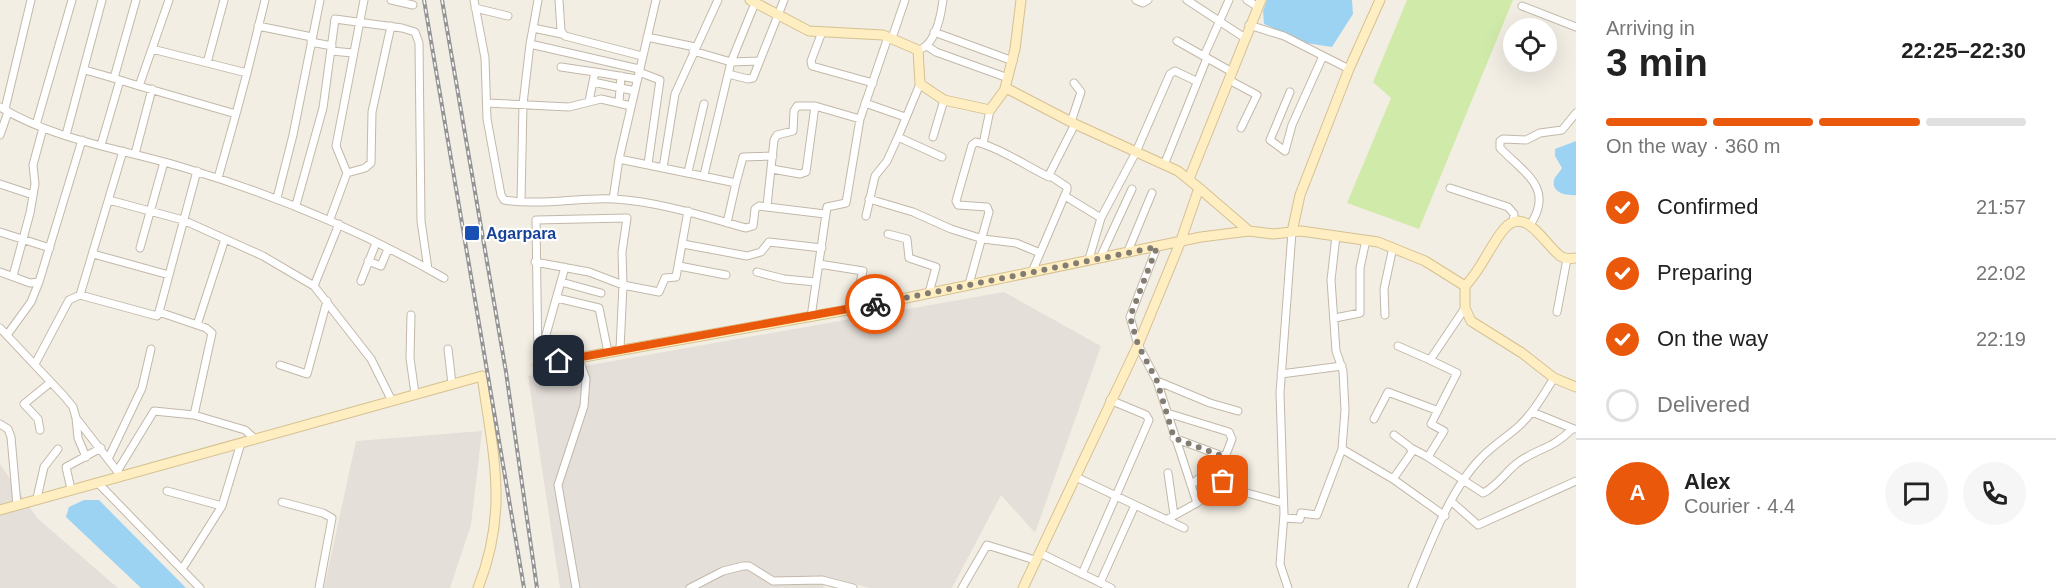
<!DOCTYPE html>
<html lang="en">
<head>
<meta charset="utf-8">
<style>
	body { margin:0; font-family:Arial,sans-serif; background:#f6f6f6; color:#222; height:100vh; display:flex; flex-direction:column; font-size:22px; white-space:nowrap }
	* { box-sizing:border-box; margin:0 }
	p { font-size:20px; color:#767676 }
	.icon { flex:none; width:33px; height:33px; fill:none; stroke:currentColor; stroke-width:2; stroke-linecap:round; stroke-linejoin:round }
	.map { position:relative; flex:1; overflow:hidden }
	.side { display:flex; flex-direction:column; background:#fff; width:480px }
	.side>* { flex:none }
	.tools { position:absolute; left:1503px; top:18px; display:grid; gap:12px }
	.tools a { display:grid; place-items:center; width:54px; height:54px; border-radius:50%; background:#fff; box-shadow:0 6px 24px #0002; font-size:30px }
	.pin { position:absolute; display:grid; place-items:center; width:51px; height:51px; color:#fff; margin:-26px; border-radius:12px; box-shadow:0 3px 9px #0006 }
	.courier { position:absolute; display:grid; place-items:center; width:60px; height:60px; margin:-30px; border:4px solid #ea580c; border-radius:50%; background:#fff; color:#222; box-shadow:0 2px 8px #0007 }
	.summary em { font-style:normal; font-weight:600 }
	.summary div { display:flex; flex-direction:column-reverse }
	.summary { display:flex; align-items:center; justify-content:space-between; height:102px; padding:0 30px }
	h1 { font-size:39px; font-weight:600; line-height:45px }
	.bar { display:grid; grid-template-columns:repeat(4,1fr); gap:9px 6px; align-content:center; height:72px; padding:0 30px }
	.bar i { height:8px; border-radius:4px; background:#e0e0e0 }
	.bar .selected { background:#ea580c }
	.bar p { grid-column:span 4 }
	.line { display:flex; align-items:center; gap:15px; padding:0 30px; border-top:2px solid #e0e0e0 }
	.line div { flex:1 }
	.round { display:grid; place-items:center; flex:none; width:63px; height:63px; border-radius:32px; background:#f6f6f6 }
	ol { padding:0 30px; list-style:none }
	li { display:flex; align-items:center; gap:18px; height:66px }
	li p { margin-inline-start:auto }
	li .icon { padding:6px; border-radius:50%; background:#ea580c; color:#fff; stroke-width:4 }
	li:last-child { color:#767676 }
	li i { width:33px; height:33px; border:3px solid #e0e0e0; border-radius:50% }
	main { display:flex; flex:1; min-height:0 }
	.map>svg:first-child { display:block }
	.industrial { fill:#e5dfd9 }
	.green { fill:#d0eaaa }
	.water { fill:#9cd3f3 }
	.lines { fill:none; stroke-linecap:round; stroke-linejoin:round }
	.street-casing { stroke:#c2b8a9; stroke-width:9 }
	.secondary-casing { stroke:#d5c191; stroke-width:11 }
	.street { stroke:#fff; stroke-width:7 }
	.secondary { stroke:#ffeec2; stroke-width:9 }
	.rail-casing { stroke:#949494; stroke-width:4 }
	.rail { stroke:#fff; stroke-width:1.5; stroke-dasharray:4.5; stroke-linecap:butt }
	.done { stroke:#827c72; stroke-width:6; stroke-dasharray:0 10.8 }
	.route { stroke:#ea580c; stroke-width:8 }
	.transit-dot { fill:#1a4fb4; stroke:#fff; stroke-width:2 }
	.labels { text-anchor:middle; stroke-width:4.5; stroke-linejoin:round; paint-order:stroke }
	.transit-label { font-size:16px; font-weight:bold; fill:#164399; stroke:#fff; text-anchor:start }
</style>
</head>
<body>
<main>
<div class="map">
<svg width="1576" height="588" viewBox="0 0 1576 588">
	<rect width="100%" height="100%" fill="#f3eee4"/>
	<!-- industrial -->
	<path class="industrial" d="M1004,292L1101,346L1035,533L1001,495L952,588H870L829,578L823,588H560L528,376Z
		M482,431L471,525L450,588H324L356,441Z
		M0,464L37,518L118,588H0Z"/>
	<!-- green -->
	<path class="green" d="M1407,0H1513L1419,229L1347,203L1391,98L1373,82Z"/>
	<!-- water -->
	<path class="water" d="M1267,0H1352L1353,14L1332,47L1306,43L1264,24L1263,11Z
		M1576,141V195C1567,196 1551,193 1554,180C1555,176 1560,172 1562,168L1555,156V149Z
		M84,500H99L186,588H141L66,517L69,507Z"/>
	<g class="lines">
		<!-- street casing -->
		<g class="street-casing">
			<path id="street" d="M391,0L413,5
				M474,0L485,58L487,119L501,195L504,200C540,206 579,197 615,199C660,202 703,216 746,228L753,226L755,209L759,206L825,214
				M559,0L561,31L565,36L642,56
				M1136,0L1143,3L1148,0
				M1187,0L1245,38
				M1247,0L1258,7
				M1522,6L1576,27
				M475,8L508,16
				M1249,25L1284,36L1349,69
				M258,26L312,37
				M533,28L538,0
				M822,32L811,61L812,66L873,83
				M934,32L1013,61
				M647,37L695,47
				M892,38L905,0
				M1177,41L1232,72
				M311,42L332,46
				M530,44L533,28L562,34
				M927,46L936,52L1008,78
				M923,48C936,40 941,15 943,0
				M152,49L247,73L236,114
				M331,51L353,53
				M693,51L731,62L759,61
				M1204,56L1229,0
				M207,63L224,0
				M561,67L595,72L589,101
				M85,70L120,80L101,145
				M595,72L637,79
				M639,72L660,80L648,164
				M247,73L265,0
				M728,74L748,79L753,78L784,0
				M114,78L136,0
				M120,80L139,86L169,0
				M1229,80L1257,95L1241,128
				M593,82L635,91
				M920,84L898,137L942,157
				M139,86L236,114L218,178
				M1290,92L1270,140L1285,151L1292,125L1323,56
				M619,102L621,76
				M487,103L569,107L601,99L631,106
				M865,103L905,117
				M0,107C56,141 123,149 185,168C275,195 362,231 444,278
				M5,109L31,0
				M1071,122L1081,92L1074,83
				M36,125L72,0
				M0,135L8,112
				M66,135L102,0
				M933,137L944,100
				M983,144C1007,152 1026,166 1049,177
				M135,154L152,89
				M619,159L736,183L727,223
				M1164,165L1207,58
				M663,168L675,94L718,0
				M772,169L800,174L806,172L815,106
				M197,171L159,312L206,328L212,333L194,415L245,430L255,439
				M688,172L704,104
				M347,173L365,168L371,163L372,112L391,26
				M704,175L731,62L755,3
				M736,183L743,157L773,156
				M0,184L33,195
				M1450,188L1508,207L1514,214L1513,223
				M1065,196L1101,218
				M277,198L293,135L320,0
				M613,199L619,159L656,0
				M869,199L913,212L951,229L983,239L1016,243L1040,253
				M109,200L183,220L263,256L314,286L371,359L392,401
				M521,201L523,104L530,44L639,69
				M296,205L323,108L335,19L402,28L415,32L419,43L421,221L428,269
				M767,206L774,140L777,135L793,131L794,111L797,106H815L860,119
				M866,216L875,176L887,161L898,137
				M330,219L347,173L336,146L364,0
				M1530,225C1555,188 1524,173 1500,148V141L1503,139L1526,140L1540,133L1562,130L1576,113
				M0,232L50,248
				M888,234L907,239L909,258L936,267L929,293
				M1336,236L1331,280L1336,351L1343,371L1345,410L1342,449L1393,479L1445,516
				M683,244L747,256L761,252L769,242L822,248
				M1157,247L1130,317L1138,345L1157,381L1197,503
				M140,248L164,162
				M1128,251L1152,193
				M93,254L169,275
				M1101,256L1132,189
				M1089,259L1101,218L1136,152L1170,74L1175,71L1196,81
				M368,261L381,266L388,249
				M535,262L589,272L623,285L622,252L627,218L536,220L538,365
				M819,264L863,271L853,309
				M679,266L726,275
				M0,272L30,283L39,282L82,140
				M757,272L784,279L816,282
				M1032,272L1067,190V187L1049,175L1075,124
				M13,276L30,213L35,184L33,165L43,128
				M361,281L376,243
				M561,282L601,293
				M969,284L989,212L987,207L958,205L956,201L972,145L976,142L983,144L990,110
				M314,286L339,224
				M80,295L123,151
				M557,298L599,308L608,352
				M1465,308L1430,360L1457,373L1431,424L1444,431L1428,457L1483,493C1496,487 1505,473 1516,464C1536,448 1552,450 1572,429
				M1557,312L1567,259
				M411,315L410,358L415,394
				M1385,315L1384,289L1393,247
				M811,317L827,207L846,203L860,119L888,37
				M1335,318L1360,313V268L1366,240
				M197,325L225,239
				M0,328L64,396L73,407L76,418L121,476
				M7,335L31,302L39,282
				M1398,346L1430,360
				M448,349L452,384
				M620,349L623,285L659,292L665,278L676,277L688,211
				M540,356L565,267
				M35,364L69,300L80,295L157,316L159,312
				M280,365L307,374L327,301
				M1281,374L1342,366
				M1157,381L1210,403L1238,411
				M1532,412L1574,429
				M1167,413L1229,432L1232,439L1225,457
				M76,418L78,438L86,457
				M1374,419L1388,392L1436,410
				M0,424L8,429L11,437L17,505
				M40,430L38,419L24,404L51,382
				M1174,438L1225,457L1191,485
				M1411,448L1428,457
				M109,457L142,388L151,349
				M118,470L154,411L194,415
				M1168,473L1174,515
				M1076,477L1135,505L1100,583
				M1393,479L1412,452L1410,447L1394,435
				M98,483L200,588
				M71,489L66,467L101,448
				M167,491L222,506
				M37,498L44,467L58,449
				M282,502L323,513L332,518L319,588
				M1452,502L1478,525L1576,481
				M1135,505L1184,528
				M1284,518L1300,519L1301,513L1317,515L1342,449
				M1166,520L1197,503L1223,481L1247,493L1283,503
				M1040,553L1111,588
				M184,566L222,506L241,443
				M1082,574L1149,420L1146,415L1110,400
				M576,588L558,485L584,406L586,379L578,357
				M690,588L723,571L743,566H749L773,581L822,580L853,588
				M962,588L987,545L1035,560
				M1288,588L1280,564L1284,514L1280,393L1292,232
				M1412,588C1429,547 1450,490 1480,459C1492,446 1507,437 1519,426C1534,412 1543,395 1554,378"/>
		</g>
		<!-- secondary casing -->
		<g class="secondary-casing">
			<path id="secondary" d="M750,0L809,31L883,35L918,50L920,84L944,100L990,110L1006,88L1075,124L1178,171L1199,188L1180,243L1138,345L1023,588
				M1005,88L1015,49L1021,0
				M1189,179L1261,0
				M1199,188L1249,231
				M1292,232L1300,195L1349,69L1380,0
				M1465,286C1482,269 1489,247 1504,229C1526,203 1547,249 1562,257C1567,259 1571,259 1576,258
				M538,365L853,309L1201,237L1249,231L1273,234L1301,231L1378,242L1425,261L1465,286V308L1471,321L1522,353L1554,378L1576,387
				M0,510L482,376C493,455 509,510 478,588"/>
		</g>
		<!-- street -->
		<use href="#street" class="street"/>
		<!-- secondary -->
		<use href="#secondary" class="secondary"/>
		<!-- rail casing -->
		<g class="rail-casing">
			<path id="rail" d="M424,0L524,588
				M442,0L506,372L537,588"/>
		</g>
		<!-- rail -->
		<use href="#rail" class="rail"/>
	</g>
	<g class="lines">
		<!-- done -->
		<path class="done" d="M875,304L1157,247L1130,317L1138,345L1157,381L1174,438L1225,457L1212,468L1223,481"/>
		<!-- route -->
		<path class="route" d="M559,361L875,304"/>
	</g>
	<!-- markers -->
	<rect class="transit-dot" x="464" y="225" width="16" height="16" rx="3"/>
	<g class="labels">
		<!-- transit labels -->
		<g class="transit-label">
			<text x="486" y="239">Agarpara</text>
		</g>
	</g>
</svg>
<div class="tools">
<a><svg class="icon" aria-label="locate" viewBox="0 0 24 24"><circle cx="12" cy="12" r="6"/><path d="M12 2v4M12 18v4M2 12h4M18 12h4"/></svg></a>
</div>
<div class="pin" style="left:1223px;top:481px;background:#ea580c"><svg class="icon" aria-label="bag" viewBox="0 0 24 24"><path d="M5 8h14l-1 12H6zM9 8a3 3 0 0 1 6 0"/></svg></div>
<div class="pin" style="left:559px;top:361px;background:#1f2937"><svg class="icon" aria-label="home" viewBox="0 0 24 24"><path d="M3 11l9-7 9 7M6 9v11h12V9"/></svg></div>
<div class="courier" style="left:875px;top:304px"><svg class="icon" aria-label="bike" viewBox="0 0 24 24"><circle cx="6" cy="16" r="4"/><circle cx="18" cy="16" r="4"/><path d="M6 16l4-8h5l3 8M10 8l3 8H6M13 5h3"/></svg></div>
</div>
<section class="side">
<div class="summary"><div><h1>3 min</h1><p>Arriving in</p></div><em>22:25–22:30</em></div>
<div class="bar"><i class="selected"></i><i class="selected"></i><i class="selected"></i><i></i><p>On the way · 360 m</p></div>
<ol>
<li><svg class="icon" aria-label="check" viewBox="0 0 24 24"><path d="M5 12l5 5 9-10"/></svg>Confirmed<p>21:57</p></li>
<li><svg class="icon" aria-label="check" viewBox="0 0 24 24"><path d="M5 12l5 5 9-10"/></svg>Preparing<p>22:02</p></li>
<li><svg class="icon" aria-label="check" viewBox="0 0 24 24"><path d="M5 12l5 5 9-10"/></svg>On the way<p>22:19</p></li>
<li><i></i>Delivered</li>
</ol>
<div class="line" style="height:108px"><b class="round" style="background:#ea580c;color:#fff">A</b><div><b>Alex</b><p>Courier · 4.4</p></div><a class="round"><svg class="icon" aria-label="chat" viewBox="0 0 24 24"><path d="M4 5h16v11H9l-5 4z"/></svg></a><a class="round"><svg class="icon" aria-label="phone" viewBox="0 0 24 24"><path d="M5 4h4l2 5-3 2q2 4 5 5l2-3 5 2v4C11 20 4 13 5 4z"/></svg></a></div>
</section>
</main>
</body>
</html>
